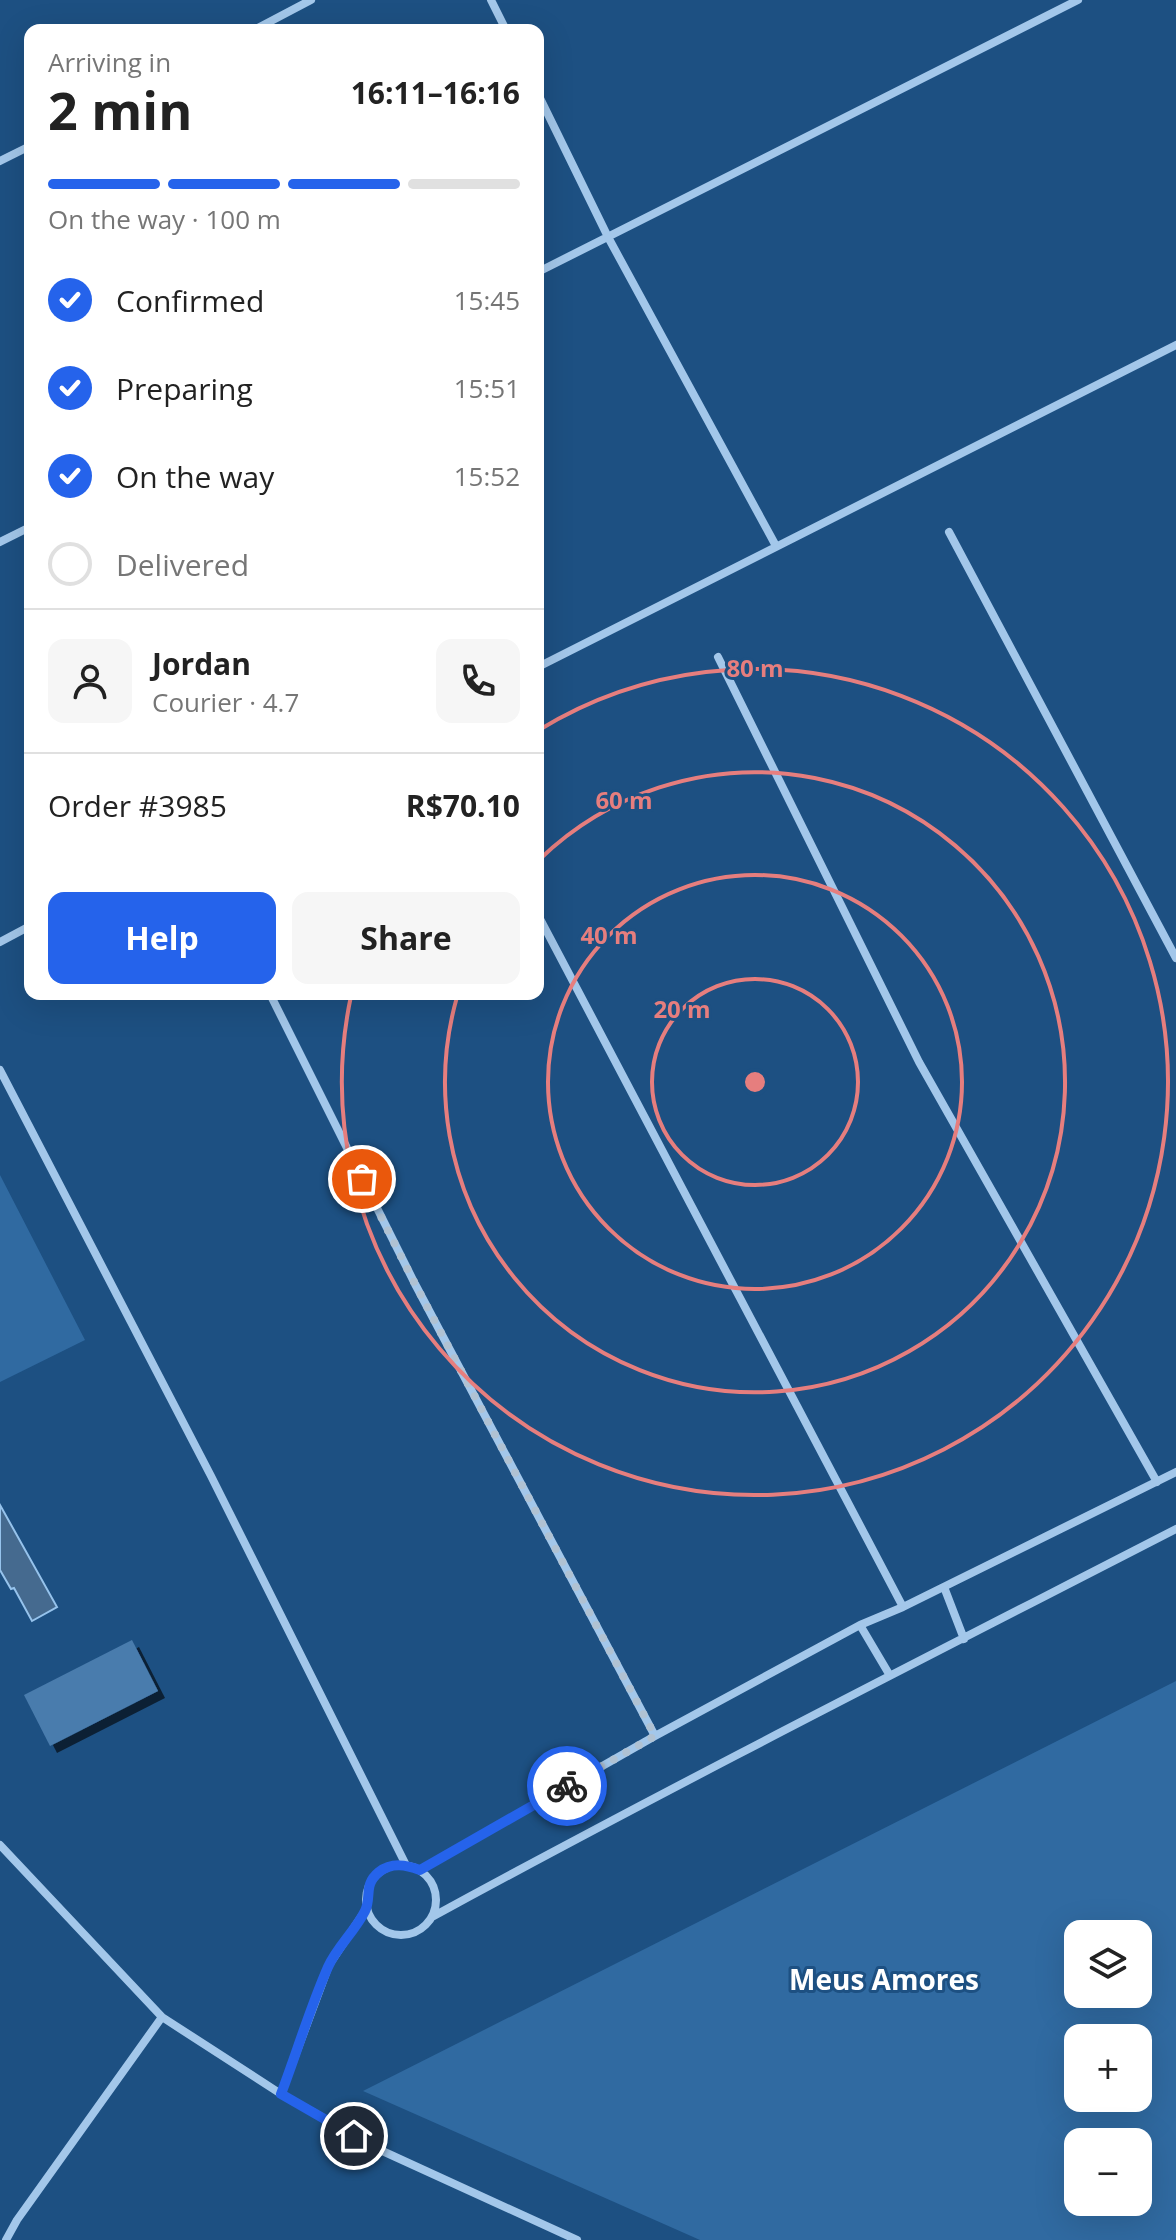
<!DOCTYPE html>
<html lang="en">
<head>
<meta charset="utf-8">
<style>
	body { margin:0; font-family:"Open Sans",sans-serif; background:#f6f6f6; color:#222; height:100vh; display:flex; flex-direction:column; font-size:30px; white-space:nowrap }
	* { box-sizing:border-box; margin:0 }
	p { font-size:26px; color:#767676 }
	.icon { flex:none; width:44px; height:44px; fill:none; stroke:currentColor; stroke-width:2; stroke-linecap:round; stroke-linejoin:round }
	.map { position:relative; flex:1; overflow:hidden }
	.side { position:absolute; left:24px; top:24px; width:520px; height:976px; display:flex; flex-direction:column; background:#fff; border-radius:16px; box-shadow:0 8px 32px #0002 }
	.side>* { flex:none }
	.tools { position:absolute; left:1064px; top:1920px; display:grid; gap:16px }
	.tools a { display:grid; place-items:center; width:88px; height:88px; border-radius:16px; background:#fff; box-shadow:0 8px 32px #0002; font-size:40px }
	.pin { position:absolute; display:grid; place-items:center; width:68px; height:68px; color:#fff; margin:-34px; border:4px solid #fff; border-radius:50%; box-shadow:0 2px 8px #0007 }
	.courier { position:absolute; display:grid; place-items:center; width:80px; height:80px; margin:-40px; border:6px solid #2563eb; border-radius:50%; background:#fff; color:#222; box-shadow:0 2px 10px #0007 }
	.head em { font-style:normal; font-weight:700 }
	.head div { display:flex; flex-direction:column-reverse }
	.head { display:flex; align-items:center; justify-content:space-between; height:136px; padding:0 24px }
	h1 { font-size:52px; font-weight:700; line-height:60px }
	.bar { display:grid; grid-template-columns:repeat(4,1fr); gap:12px 8px; align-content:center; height:96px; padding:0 24px }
	.bar i { height:10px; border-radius:6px; background:#e0e0e0 }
	.bar .current { background:#2563eb }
	.bar p { grid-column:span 4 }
	.line { display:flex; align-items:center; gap:20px; padding:0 24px; border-top:2px solid #e0e0e0 }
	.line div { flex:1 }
	.round { display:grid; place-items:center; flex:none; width:84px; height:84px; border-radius:16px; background:#f6f6f6 }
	ol { padding:0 24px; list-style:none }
	li { display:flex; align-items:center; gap:24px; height:88px }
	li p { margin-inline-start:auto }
	li .icon { padding:8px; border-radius:50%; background:#2563eb; color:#fff; stroke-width:4 }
	li:last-child { color:#767676 }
	li i { width:44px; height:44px; border:4px solid #e0e0e0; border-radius:50% }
	.button { display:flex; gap:16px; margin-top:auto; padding:16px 24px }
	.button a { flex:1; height:92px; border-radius:16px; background:#2563eb; color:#fff; font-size:32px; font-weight:700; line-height:92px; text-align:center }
	.button a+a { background:#f6f6f6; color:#222 }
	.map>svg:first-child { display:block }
	.green { fill:#306aa1; fill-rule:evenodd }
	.water { fill:#456a8f; stroke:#96c3ec; stroke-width:2 }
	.building { fill:#4a7cad; filter:url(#shadow) }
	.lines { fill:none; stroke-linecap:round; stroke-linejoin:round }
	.street { stroke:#a3c7ea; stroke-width:8 }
	.done { stroke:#b0c2d3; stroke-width:8; stroke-dasharray:0 14.4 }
	.route { stroke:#2563eb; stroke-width:10 }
	.ring { fill:none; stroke:#e67e7e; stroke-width:4 }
	.labels { text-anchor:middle; stroke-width:6; stroke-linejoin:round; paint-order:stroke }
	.neighbourhood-label { font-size:28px; font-weight:bold; fill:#fff; stroke:#1d5082 }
	.centre { fill:#e67e7e; stroke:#1d5082; stroke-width:4 }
	.ring-label { font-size:24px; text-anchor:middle; font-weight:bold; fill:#e67e7e; stroke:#1d5082; stroke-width:6; stroke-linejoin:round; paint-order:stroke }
</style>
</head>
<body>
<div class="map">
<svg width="1176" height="2240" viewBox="0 0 1176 2240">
	<defs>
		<filter id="shadow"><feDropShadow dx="7" dy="7" stdDeviation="0" flood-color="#0009"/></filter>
	</defs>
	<rect width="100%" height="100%" fill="#1d5082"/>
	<!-- green -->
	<path class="green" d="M0,1175L85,1340L0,1382Z
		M1176,1681V2240H700L363,2091ZM1078,1934H1138V1994H1078ZM1078,2038H1138V2098H1078ZM1078,2142H1138V2202H1078Z"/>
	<!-- water -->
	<path class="water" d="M0,1505L57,1607L32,1621L14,1588L11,1589L0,1570Z"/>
	<!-- building -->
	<path class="building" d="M132,1640L158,1691L50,1746L24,1695Z"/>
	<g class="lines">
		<!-- street -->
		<path class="street" d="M491,0L506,30
			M254,30L311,0
			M538,94L608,237L776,546
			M0,161L30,146
			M538,272L1078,0
			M949,532L1176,958
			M0,542L30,527
			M718,657L919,1062L1157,1482
			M538,667L1176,345
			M538,915L903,1607
			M0,942L30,926
			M270,994L415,1284L655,1736
			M0,1070L211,1476L406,1865
			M944,1587L964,1639
			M860,1625L889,1674
			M0,1845L162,2017L281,2094L378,2149L577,2240
			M366 1900a35 35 0 1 1 70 0a35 35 0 1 1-70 0Z
			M420,1870L655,1736L860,1625L903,1607L1176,1472
			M432,1917C678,1783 927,1657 1176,1529
			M281,2094L329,1965L367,1908
			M6,2240L17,2220L162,2017"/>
	</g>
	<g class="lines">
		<!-- done -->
		<path class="done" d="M362,1179L415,1284L655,1736L567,1786"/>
		<!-- route -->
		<path class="route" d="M354,2136L281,2094C297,2052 310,2008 328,1967C337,1947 355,1931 365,1911C372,1897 363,1885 379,1872C392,1862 406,1865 420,1870L567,1786"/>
	</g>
	<!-- distance rings -->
	<g class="ring">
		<circle cx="755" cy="1082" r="103"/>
		<circle cx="755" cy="1082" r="207"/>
		<path d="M540 859A310 310 0 1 1 457 997"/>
		<path d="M539 730A413 413 0 1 1 351 996"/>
	</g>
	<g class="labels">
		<!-- neighbourhood labels -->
		<g class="neighbourhood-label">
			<text x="884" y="1990">Meus Amores</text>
		</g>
	</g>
	<circle cx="755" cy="1082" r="12" class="centre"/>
	<g class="ring-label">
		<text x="755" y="677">80 m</text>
		<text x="624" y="809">60 m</text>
		<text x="609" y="944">40 m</text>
		<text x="682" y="1018">20 m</text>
	</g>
</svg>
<div class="tools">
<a><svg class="icon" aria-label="layers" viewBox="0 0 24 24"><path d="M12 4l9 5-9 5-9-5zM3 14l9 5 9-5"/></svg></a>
<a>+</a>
<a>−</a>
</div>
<div class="pin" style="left:362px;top:1179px;background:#ea580c"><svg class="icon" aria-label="bag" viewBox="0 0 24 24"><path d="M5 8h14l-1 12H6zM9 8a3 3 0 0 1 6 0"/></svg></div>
<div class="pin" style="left:354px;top:2136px;background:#1f2937"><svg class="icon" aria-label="home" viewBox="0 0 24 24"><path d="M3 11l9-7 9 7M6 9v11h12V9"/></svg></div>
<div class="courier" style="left:567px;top:1786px"><svg class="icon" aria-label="bike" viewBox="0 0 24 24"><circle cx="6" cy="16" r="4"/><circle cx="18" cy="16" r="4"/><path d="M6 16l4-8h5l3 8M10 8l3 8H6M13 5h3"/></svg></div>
<section class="side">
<div class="head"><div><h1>2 min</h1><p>Arriving in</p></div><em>16:11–16:16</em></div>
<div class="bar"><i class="current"></i><i class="current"></i><i class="current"></i><i></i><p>On the way · 100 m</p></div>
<ol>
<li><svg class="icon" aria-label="check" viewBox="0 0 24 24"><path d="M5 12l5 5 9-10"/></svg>Confirmed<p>15:45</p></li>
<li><svg class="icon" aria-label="check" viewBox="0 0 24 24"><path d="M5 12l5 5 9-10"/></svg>Preparing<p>15:51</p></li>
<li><svg class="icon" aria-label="check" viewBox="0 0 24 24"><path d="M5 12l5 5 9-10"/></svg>On the way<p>15:52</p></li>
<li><i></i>Delivered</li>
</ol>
<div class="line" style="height:144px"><a class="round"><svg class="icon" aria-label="person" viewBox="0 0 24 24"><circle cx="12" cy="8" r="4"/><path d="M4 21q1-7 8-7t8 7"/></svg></a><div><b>Jordan</b><p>Courier · 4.7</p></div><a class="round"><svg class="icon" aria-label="phone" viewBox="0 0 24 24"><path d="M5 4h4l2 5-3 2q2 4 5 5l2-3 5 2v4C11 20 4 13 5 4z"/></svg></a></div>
<div class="line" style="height:104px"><div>Order #3985</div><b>R$70.10</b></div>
<div class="button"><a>Help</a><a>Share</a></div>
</section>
</div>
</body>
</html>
